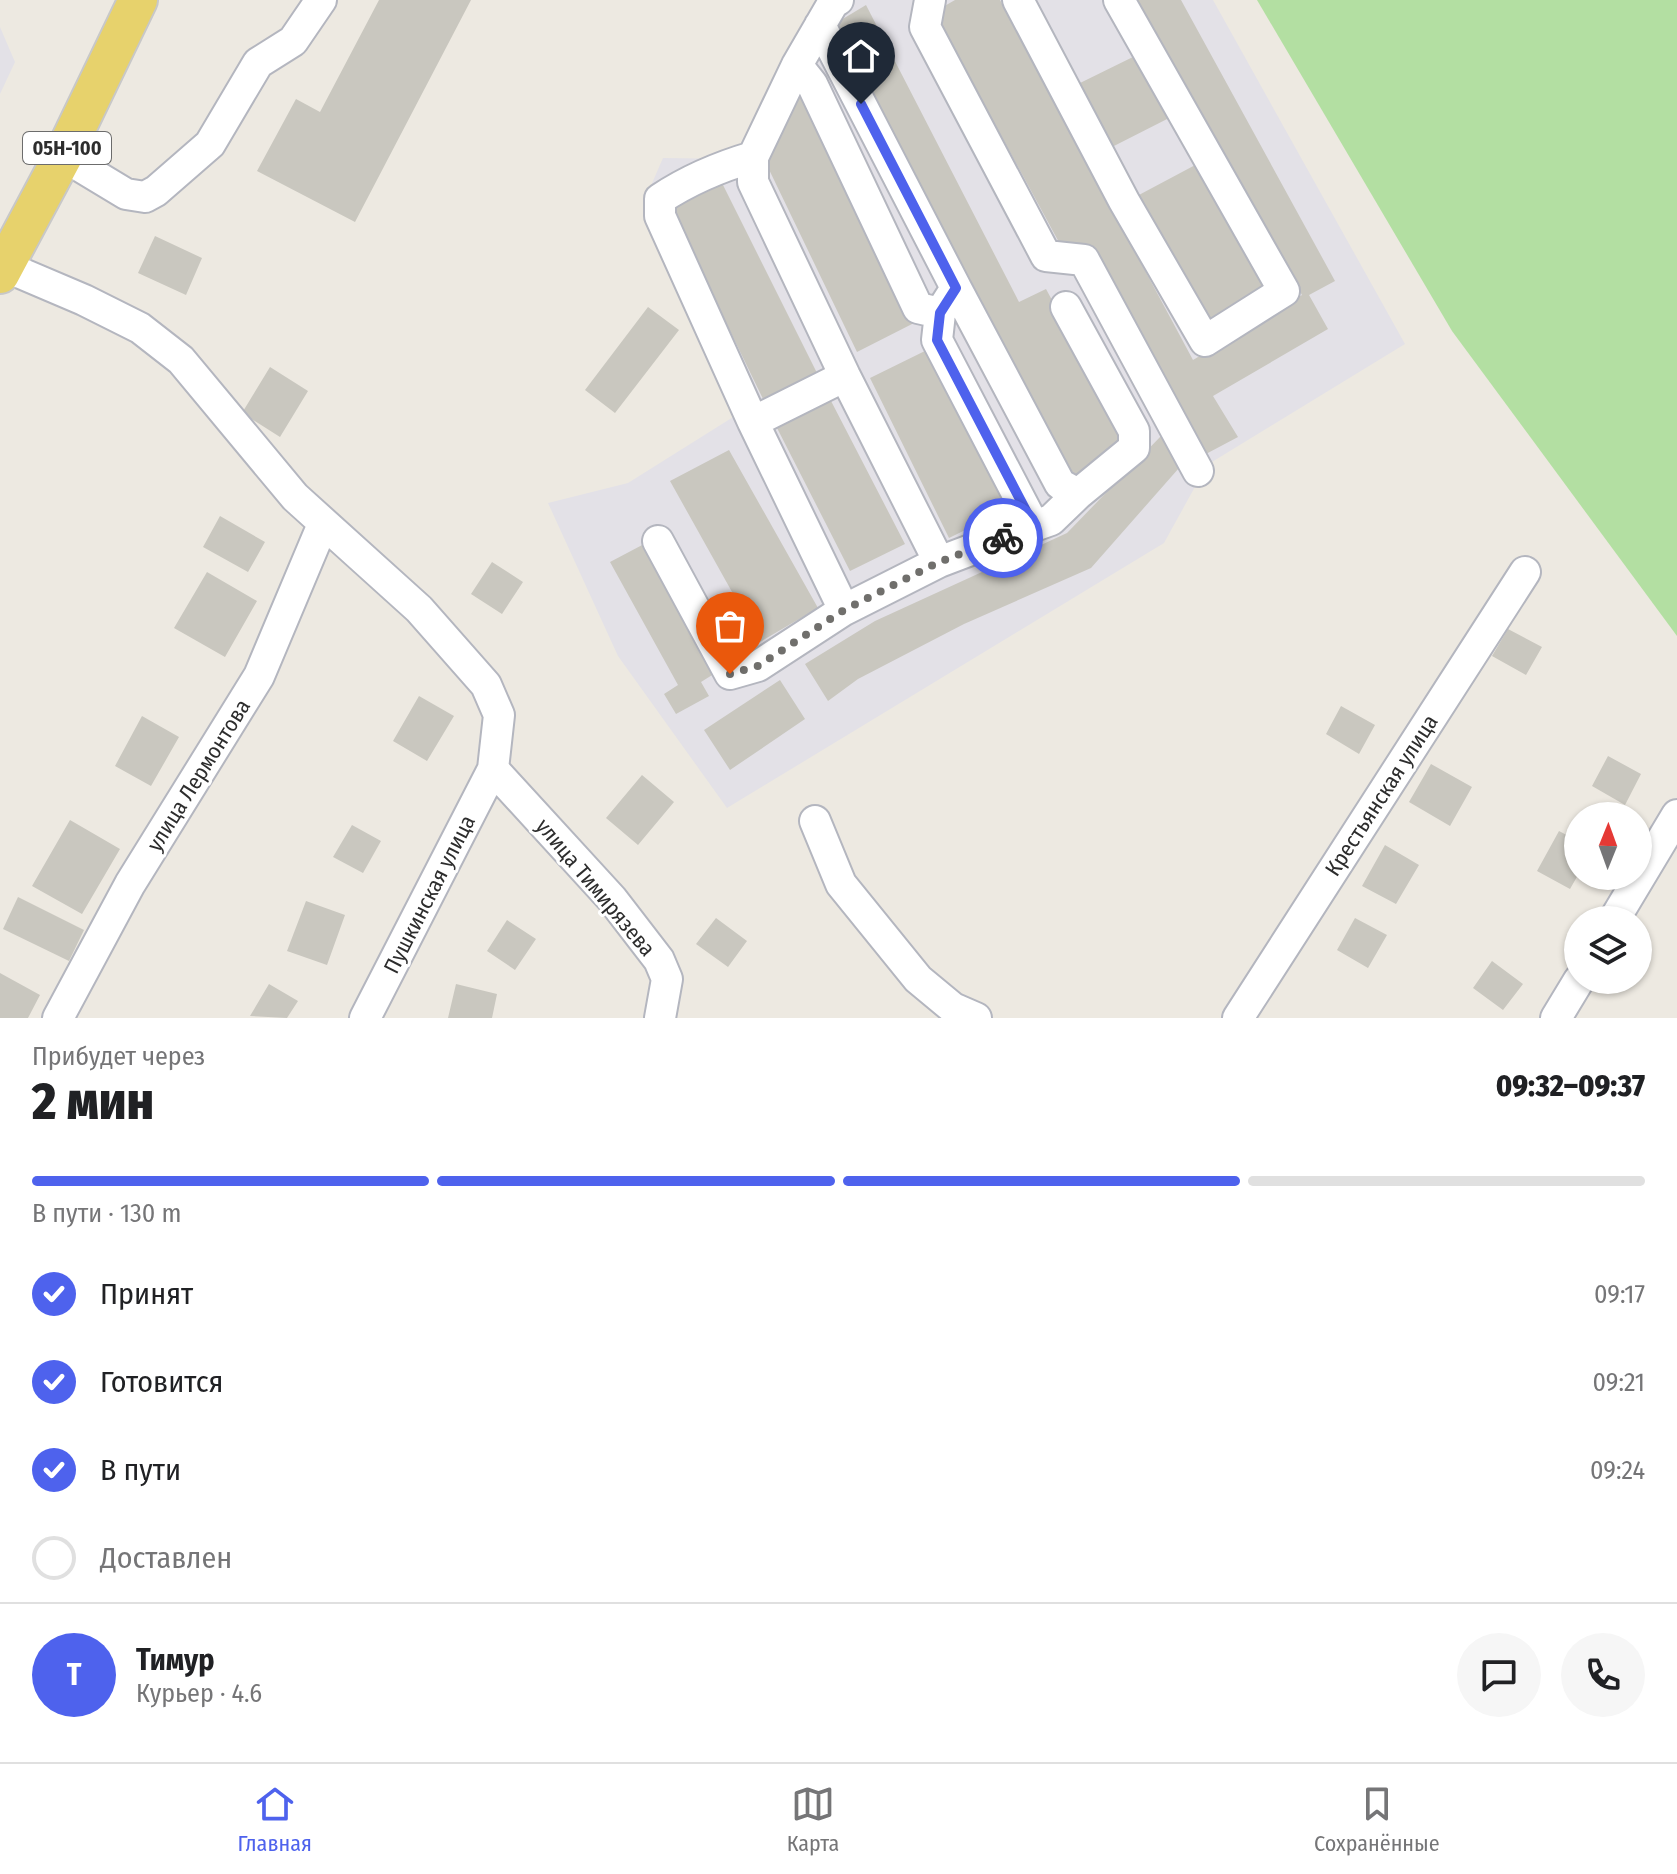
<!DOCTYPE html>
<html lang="ru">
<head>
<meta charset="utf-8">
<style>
	body { margin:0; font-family:"Fira Sans Condensed",sans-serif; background:#f6f6f6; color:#202124; height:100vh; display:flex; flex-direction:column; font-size:30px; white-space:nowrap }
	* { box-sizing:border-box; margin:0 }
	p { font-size:26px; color:#757577 }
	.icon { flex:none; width:44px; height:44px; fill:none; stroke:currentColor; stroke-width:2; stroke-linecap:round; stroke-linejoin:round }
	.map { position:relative; height:1018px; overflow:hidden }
	.drawer { display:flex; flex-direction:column; background:#fff; flex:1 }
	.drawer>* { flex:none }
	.needle { width:52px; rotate:1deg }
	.controls { position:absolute; left:1564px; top:802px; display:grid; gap:16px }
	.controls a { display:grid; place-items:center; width:88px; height:88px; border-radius:50%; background:#fff; box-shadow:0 2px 6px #0004; font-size:40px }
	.pin { position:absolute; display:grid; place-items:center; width:68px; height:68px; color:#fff; margin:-82px -34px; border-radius:50% 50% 50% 0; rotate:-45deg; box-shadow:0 0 8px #0007 }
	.pin .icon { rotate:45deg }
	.courier { position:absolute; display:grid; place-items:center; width:80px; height:80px; margin:-40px; border:6px solid #4e62ed; border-radius:50%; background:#fff; color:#222; box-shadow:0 2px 10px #0007 }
	.head em { font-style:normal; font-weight:800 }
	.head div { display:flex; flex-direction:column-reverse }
	.head { display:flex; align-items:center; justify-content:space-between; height:136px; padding:0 32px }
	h1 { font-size:52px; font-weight:800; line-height:60px }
	.bar { display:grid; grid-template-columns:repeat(4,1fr); gap:12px 8px; align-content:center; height:96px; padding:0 32px }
	.bar i { height:10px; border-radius:6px; background:#e0e0e0 }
	.bar .current { background:#4e62ed }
	.bar p { grid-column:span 4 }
	.line { display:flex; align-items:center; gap:20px; padding:0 32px; border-top:2px solid #e0e0e0 }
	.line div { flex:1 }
	.round { display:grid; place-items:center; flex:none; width:84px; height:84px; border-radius:42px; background:#f6f6f6 }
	ol { padding:0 32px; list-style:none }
	li { display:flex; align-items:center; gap:24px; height:88px }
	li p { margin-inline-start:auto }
	li .icon { padding:8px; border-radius:50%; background:#4e62ed; color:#fff; stroke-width:4 }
	li:last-child { color:#757577 }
	li i { width:44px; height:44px; border:4px solid #e0e0e0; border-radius:50% }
	.tabs { display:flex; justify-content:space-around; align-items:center; height:112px; border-top:2px solid #e0e0e0; background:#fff; font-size:22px; color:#757577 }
	.tabs a { display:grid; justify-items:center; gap:4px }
	.tabs .current { color:#4e62ed }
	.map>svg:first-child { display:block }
	.industrial { fill:#e3e1e7 }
	.green { fill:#b3dfa2 }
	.building { fill:#c9c7bf }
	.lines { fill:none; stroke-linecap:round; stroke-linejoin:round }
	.minor-casing { stroke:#b4b6bf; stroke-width:34 }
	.major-casing { stroke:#c8c8c8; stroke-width:42 }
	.minor { stroke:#fff; stroke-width:30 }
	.major { stroke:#e7d26c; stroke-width:38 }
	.done { stroke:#706f6c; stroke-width:8; stroke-dasharray:0 14.4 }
	.route { stroke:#4e62ed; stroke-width:10 }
	.labels { text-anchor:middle; stroke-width:6; stroke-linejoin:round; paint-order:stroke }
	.shield { fill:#fff; stroke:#6c6c6c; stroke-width:2 }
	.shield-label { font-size:20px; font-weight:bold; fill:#2d2d2d }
	.street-label { font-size:22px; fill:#2d2d2d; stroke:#fff }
</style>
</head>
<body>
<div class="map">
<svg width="1677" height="1018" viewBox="0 0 1677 1018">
	<rect width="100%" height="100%" fill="#ede9e1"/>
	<!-- industrial -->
	<path class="industrial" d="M843,0H1213L1405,344L1207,465L1164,543L727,808L618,656L548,503L628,483L738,414L643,204L663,158L740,159Z
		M0,27L15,62L0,94Z"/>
	<!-- green -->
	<path class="green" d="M1257,0H1677V636L1452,331Z"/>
	<!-- building -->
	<path class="building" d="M379,0H471L355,222L257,171L296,99L320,112Z
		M955,0H1000L1193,360L1302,295L1133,0H1181L1335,281L1309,295L1328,329L1213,396L1238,437L1204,455L1061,246L934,12Z
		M866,5L1019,302L1046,289L1126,437L1075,486L836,23Z
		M1139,54L1173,116L1112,147L1078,84Z
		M799,94L916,322L857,352L762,155Z
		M1199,163L1268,291L1205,325L1137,196Z
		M721,181L817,373L764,401L670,207Z
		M155,236L202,258L186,295L138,273Z
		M648,307L679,330L615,413L585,390Z
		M931,348L1010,508L949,538L870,378Z
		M270,367L308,391L280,437L242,413Z
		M830,399L905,544L850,571L776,426Z
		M1162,435L1179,468L1091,568L964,624L858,679L828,701L805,664L875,621L1067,533Z
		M729,450L818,608L760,642L670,481Z
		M220,516L265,542L248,572L203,547Z
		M646,543L717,672L701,682L709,696L676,714L664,694L678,685L610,562Z
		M492,562L523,582L502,614L471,594Z
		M207,572L257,601L225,657L174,628Z
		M1508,629L1542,647L1526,675L1492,656Z
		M780,680L805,719L730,770L704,730Z
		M419,696L454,716L427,761L393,741Z
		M1341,706L1375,725L1359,754L1326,734Z
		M142,716L179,737L151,786L115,766Z
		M1608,756L1641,774L1625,805L1592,786Z
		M1431,764L1472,787L1450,826L1409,802Z
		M642,775L674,802L638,845L606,818Z
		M70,820L120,849L82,914L32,886Z
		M352,825L381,841L363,873L333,857Z
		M1559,831L1578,841V875L1570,889L1537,871Z
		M1385,845L1419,865L1396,904L1362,886Z
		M18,897L84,930L69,961L3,929Z
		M306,901L345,915L327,965L287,951Z
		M716,918L747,941L728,967L696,944Z
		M1355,918L1387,935L1368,968L1337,950Z
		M507,920L536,939L515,970L487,951Z
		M1492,961L1523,984L1503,1010L1473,988Z
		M0,973L40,995L28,1018H0Z
		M269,984L298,1001L287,1018L250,1016Z
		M456,984L497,994L492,1018H448Z"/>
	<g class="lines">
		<!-- minor casing -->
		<g class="minor-casing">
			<path id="minor" d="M838,0L833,3L797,65L753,157C719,167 690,179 660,199V216L753,422L844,610
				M930,0L925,27L1046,256L1084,260L1198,471
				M1018,0L1124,201L1205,341L1284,291L1119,0
				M797,65L812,84L918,308L940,313L956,288L820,25
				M63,156L126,194L145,197L156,191L210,144L258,63L293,41L321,0
				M753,157V182L845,376L939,562L1034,526
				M4,266L84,300L140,328L181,360L295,497L419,609L486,685L499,715L493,769L365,1018
				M956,288L1060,484L1078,494L1134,448V431L1066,307
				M940,313L937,340L1034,526L1051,520L1078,494
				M753,422L845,376
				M658,541L730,674L758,666L844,610L939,562
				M493,769L612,899L659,960L667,979L660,1018
				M815,821L841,884L918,979L953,1008L976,1018
				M1614,920L1677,815
				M58,1018L130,884L259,676L323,524
				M1238,1018L1525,572
				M1556,1018L1579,980"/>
		</g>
		<!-- major casing -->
		<g class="major-casing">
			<path id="major" d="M0,274L63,156L138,0"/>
		</g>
		<!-- minor -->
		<use href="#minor" class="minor"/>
		<!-- major -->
		<use href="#major" class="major"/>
	</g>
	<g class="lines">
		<!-- done -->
		<path class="done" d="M730,674L758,666L844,610L939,562L1003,538"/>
		<!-- route -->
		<path class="route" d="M861,104L956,288L940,313L937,340L1034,526L1003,538"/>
	</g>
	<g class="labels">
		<!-- shield labels -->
		<rect class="shield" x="23" y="132" width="88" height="32" rx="6"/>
		<g class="shield-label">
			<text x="67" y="155">05Н-100</text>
		</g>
		<!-- street labels -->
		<g class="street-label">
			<text transform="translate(198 775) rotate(-58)" y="8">улица Лермонтова</text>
			<text transform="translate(1381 795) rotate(-57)" y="8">Крестьянская улица</text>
			<text transform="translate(596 887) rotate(50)" y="8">улица Тимирязева</text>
			<text transform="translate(429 894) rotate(-63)" y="8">Пушкинская улица</text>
		</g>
	</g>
</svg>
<div class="controls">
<a><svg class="needle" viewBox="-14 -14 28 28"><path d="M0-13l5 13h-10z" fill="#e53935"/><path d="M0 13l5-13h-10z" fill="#757577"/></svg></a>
<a><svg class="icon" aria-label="layers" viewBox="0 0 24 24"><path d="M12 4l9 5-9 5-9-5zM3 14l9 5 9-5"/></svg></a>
</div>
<div class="pin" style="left:730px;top:674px;background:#ea580c"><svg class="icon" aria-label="bag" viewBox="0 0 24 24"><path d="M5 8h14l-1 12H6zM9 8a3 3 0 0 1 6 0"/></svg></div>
<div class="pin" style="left:861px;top:104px;background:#1f2937"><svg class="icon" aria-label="home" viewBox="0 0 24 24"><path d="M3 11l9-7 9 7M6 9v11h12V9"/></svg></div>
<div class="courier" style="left:1003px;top:538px"><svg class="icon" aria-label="bike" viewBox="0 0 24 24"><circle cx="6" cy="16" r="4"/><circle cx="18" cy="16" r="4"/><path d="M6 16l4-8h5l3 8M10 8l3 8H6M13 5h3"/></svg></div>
</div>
<section class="drawer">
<div class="head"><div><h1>2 мин</h1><p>Прибудет через</p></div><em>09:32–09:37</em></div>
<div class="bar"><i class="current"></i><i class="current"></i><i class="current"></i><i></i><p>В пути · 130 m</p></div>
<ol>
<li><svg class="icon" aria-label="check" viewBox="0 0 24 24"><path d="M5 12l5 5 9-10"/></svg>Принят<p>09:17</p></li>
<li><svg class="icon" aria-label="check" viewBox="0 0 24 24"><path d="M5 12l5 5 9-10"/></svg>Готовится<p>09:21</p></li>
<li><svg class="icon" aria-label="check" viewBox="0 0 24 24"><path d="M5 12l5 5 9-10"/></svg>В пути<p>09:24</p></li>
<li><i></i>Доставлен</li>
</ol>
<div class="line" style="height:144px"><b class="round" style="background:#4e62ed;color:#fff">Т</b><div><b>Тимур</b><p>Курьер · 4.6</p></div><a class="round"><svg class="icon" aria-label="chat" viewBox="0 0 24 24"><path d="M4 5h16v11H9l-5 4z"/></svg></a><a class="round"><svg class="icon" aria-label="phone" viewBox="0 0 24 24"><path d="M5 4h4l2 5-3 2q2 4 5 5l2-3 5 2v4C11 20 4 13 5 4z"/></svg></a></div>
</section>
<nav class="tabs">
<a class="current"><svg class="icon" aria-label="home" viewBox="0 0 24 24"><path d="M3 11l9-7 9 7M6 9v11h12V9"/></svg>Главная</a>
<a><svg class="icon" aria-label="map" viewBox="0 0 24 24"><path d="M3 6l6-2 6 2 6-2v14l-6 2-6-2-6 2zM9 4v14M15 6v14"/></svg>Карта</a>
<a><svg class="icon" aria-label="saved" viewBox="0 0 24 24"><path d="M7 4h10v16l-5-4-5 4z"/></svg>Сохранённые</a>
</nav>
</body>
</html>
